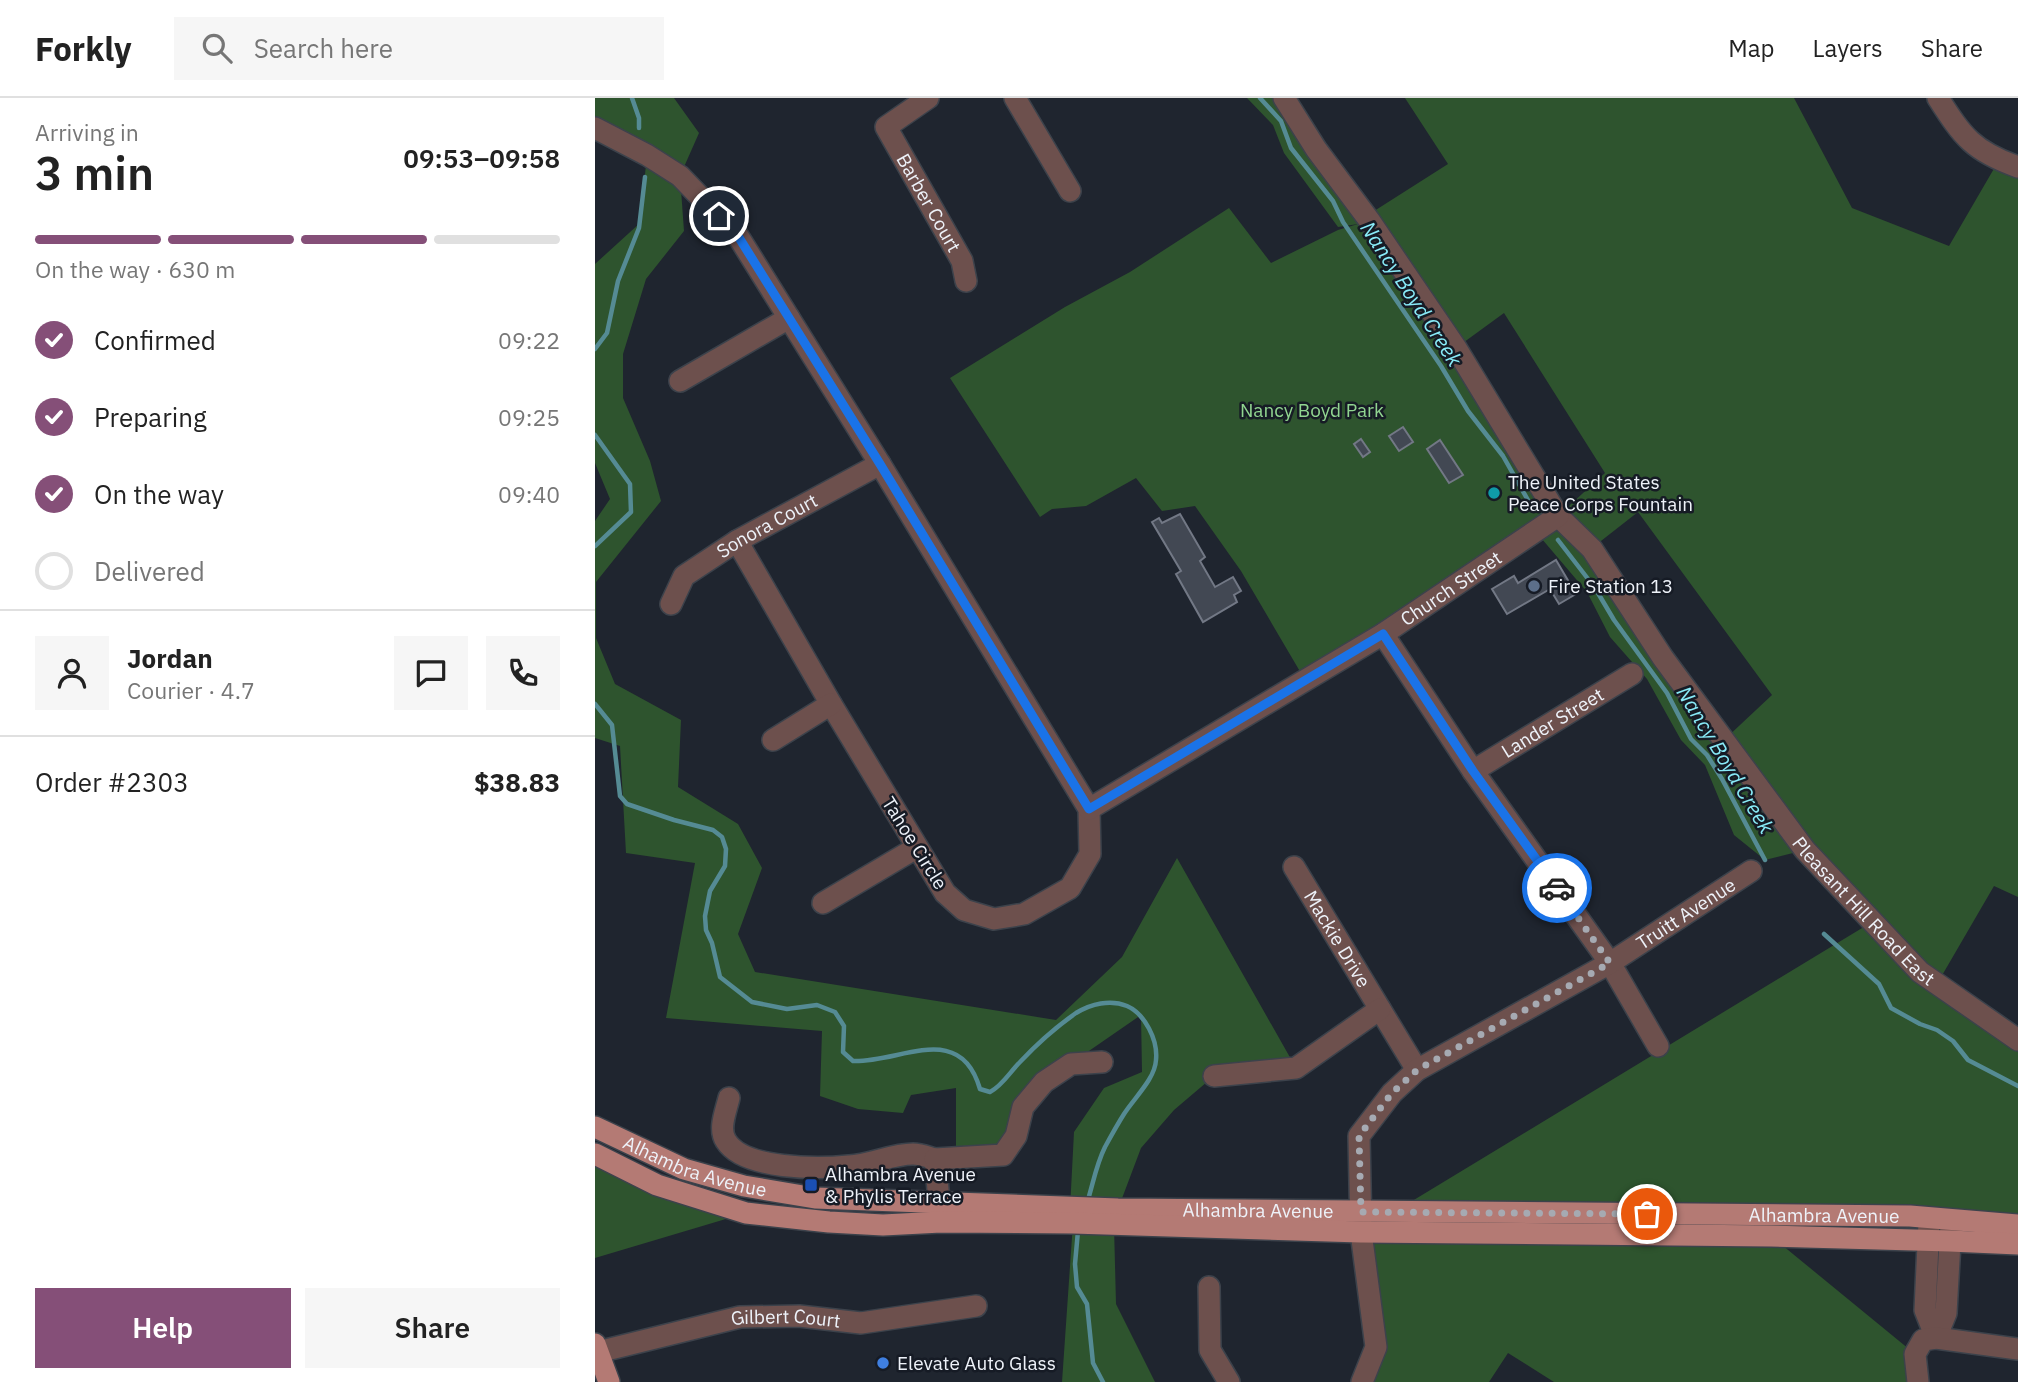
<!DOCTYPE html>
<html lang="en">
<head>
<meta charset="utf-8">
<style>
	body { margin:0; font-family:"IBM Plex Sans",sans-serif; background:#f6f6f6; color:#222; height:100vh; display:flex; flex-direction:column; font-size:26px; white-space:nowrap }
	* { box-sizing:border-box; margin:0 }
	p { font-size:23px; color:#767676 }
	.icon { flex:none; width:38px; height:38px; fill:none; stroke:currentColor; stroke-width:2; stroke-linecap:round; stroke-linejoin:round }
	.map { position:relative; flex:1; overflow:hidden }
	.sheet { display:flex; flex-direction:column; background:#fff; width:595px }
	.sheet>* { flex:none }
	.pin { position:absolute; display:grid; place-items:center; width:60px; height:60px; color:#fff; margin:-30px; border:4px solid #fff; border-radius:50%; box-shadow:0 2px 7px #0007 }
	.courier { position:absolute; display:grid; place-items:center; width:70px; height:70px; margin:-35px; border:5px solid #1a73e8; border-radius:50%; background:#fff; color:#222; box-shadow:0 2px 9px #0007 }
	.overview em { font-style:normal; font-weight:600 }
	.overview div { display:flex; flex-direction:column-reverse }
	.overview { display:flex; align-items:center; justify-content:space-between; height:119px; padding:0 35px }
	h1 { font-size:46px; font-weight:600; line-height:52px }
	.bar { display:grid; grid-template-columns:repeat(4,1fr); gap:10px 7px; align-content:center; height:84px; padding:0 35px }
	.bar i { height:9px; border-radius:5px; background:#e0e0e0 }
	.bar .current { background:#854f78 }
	.bar p { grid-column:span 4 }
	.line { display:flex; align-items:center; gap:18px; padding:0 35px; border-top:2px solid #e0e0e0 }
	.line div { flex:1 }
	.round { display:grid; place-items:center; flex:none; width:74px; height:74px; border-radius:0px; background:#f6f6f6 }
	ol { padding:0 35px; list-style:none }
	li { display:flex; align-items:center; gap:21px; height:77px }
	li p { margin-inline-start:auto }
	li .icon { padding:7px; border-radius:50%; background:#854f78; color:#fff; stroke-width:4 }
	li:last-child { color:#767676 }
	li i { width:38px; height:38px; border:4px solid #e0e0e0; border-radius:50% }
	.action { display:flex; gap:14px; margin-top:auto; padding:14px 35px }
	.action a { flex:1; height:80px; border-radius:0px; background:#854f78; color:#fff; font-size:28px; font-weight:600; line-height:80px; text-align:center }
	.action a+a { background:#f6f6f6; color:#222 }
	header { display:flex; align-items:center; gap:42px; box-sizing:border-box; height:98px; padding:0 35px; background:#fff; border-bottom:2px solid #e0e0e0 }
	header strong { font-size:33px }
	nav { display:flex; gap:38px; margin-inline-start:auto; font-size:24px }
	.search { width:490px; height:63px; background:#f6f6f6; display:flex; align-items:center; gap:18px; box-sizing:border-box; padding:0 24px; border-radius:0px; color:#767676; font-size:26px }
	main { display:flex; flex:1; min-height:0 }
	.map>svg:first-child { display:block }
	.green { fill:#2e542e; fill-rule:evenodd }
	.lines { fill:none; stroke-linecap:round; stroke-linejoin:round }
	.stream { stroke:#558b94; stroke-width:4.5 }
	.building { fill:#424853; stroke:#727885; stroke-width:2 }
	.minor-casing { stroke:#3c424b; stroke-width:24 }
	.major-casing { stroke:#3c424b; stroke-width:24 }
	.minor { stroke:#6d504d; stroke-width:21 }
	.major { stroke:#b47a74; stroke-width:21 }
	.done { stroke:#a6aab2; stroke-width:7; stroke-dasharray:0 12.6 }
	.route { stroke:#1a73e8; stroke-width:9 }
	.culture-dot { fill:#0f9aa8; stroke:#161b25; stroke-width:2.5 }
	.service-dot { fill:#5c6f8a; stroke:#161b25; stroke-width:2.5 }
	.transit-dot { fill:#1a4fb4; stroke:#161b25; stroke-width:2.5 }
	.shop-dot { fill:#3f7fe0; stroke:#161b25; stroke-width:2.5 }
	.labels { text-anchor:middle; stroke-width:5; stroke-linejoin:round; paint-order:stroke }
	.street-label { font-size:19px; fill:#eef2f9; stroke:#161b25 }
	.park-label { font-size:19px; fill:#91d590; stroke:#161b25 }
	.poi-label { font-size:19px; fill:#eef2f9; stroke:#161b25; text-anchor:start }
	.water-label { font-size:21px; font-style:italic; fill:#89ebf8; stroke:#161b25 }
</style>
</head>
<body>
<header>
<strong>Forkly</strong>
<div class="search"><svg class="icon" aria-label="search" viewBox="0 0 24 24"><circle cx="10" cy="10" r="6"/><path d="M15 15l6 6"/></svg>Search here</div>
<nav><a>Map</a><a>Layers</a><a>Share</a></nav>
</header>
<main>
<section class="sheet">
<div class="overview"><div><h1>3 min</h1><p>Arriving in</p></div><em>09:53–09:58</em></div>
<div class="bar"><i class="current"></i><i class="current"></i><i class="current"></i><i></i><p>On the way · 630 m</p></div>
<ol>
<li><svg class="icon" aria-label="check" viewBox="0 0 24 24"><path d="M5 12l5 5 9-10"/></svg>Confirmed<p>09:22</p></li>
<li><svg class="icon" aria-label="check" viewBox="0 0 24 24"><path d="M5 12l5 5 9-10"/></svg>Preparing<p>09:25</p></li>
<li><svg class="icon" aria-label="check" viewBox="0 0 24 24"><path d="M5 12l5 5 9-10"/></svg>On the way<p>09:40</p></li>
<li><i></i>Delivered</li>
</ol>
<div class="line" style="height:126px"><a class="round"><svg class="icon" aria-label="person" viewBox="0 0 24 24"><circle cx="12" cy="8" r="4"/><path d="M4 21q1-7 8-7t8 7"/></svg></a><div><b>Jordan</b><p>Courier · 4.7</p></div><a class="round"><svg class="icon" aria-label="chat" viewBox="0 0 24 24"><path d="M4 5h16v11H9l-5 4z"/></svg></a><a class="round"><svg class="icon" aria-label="phone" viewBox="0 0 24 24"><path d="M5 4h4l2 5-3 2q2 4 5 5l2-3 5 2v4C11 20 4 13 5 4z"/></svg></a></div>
<div class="line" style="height:91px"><div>Order #2303</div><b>$38.83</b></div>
<div class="action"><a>Help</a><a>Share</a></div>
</section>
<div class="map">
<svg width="1423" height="1284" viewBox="0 0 1423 1284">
	<rect width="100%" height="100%" fill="#1f252f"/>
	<!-- green -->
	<path class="green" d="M0,0H79L104,35L85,78L89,133L51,181L28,256V300L55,363L66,403L1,484V540L20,586L86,622L83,689L143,726L167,770L143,836L160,874L461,922L527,859L582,760L701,970L619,978L579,1012L546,1050L523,1111H475L479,1034L509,990L547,974L546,917L449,984L408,1057L361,1060V990L316,997L308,1015L263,1011L225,998L227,933L71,920L100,765L31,755L25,648L0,640V423L15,401L0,365V166L45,125L52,57L0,30Z
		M652,0H688L776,115L853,66L810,0H1199L1257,110L1354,148L1404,62L1423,69V799L1399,788L1342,886L1423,942V1127L799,1114L1277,824L1210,752L1170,762L1139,737L1110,667L1086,642L1052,581L1015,539L992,494L941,434L710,582L646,473L600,408L567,413L541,380L491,408L457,411L445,419L355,280L470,209L535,174L634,110L676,165L743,132L763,126L743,129L689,55L678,27ZM909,215L1010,375L964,417L861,250ZM1043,414L1177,597L1129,642L997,450Z
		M0,1056L151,1115L0,1160Z
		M478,1125L519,1128L521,1206L560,1284H467Z
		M766,1134L1176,1138L1320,1256L1323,1284H959L913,1255L894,1284H767L781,1249Z"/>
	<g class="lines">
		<!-- stream -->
		<path class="stream" d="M37,0L44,20V30
			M665,0L686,23L696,50L738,103L748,124L846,268L873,313L908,358L938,411
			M0,251L12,235L23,183L44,130L50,79
			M0,337L35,386L36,414L0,448
			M963,442L1000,490L1019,522L1072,595L1096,641L1112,657L1127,681L1170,762
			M0,606L17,627L25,698L32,706L79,722L118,732L127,739L131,751L130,768L115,793L110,818L111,832L117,845L125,879L157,904L192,911L222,907L240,914L249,928L248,954L258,963C305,965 365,922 385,991L395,994C407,988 415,974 425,964C441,947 461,929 481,915C496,906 515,901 532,908C550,916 563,942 561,962C560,981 539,1000 529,1016C522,1027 516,1038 510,1049C501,1067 498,1086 492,1105
			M1229,836L1284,886L1296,910L1325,926L1342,932L1358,943L1373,962L1423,988
			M483,1133L480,1166L482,1189L492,1206L498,1265L508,1284"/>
	</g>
	<!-- building -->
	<path class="building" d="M808,329L818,344L804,353L794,338Z
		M766,341L775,354L768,359L759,346Z
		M845,342L868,377L854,385L832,351Z
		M585,416L610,459L605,463L620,489L638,479L646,493L639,497L642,504L608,524L581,476L586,473L557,424L564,420L567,425Z
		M961,462L981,496L964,506L955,491L912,516L897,491L919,478L923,485Z"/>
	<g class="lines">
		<!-- minor casing -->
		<g class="minor-casing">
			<g id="minor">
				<path id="s1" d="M333,0L291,29L367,163L371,183"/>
				<path d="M420,0L475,93"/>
				<path id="s2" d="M689,0L721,51L774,122L861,250L963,418L997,451L1068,560L1210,752L1325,874L1423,942"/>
				<path d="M1343,0C1368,39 1378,53 1423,69"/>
				<path d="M0,30L52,57L85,78L143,138L285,366L494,711L495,756L475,790L429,816L399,821L369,812L350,795L236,606L142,443"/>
				<path d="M85,283L194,220"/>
				<path id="s3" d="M76,506L89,478L142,443L285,366"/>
				<path d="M788,536L878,673L1015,865L1063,948"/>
				<path d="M178,642L236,606"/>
				<path id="s4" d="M878,673L1037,576"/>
				<path id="s5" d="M494,711L788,536L963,418"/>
				<path id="s6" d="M699,769L822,972"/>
				<path d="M228,805L321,750"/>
				<path d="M619,978L701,970L785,911"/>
				<path d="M134,1000C131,1013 123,1031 131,1043C149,1072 224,1071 254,1068C275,1067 297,1056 318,1056C325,1056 333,1059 340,1061L346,1122"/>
				<path d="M340,1061L408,1057L421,1038L428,1009L449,984L476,966L507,964"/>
				<path d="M1334,1124L1330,1212L1341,1240L1351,1215L1356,1127"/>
				<path d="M614,1189L615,1252L634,1284"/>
				<path id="s7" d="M3,1254L145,1219L204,1218L266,1225L381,1208"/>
				<path id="s8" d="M767,1284L781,1249L766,1134L764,1038L797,995L822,972L1015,865L1156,773"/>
				<path d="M1323,1284L1320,1256L1328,1242L1341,1240L1423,1251"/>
			</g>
		</g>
		<!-- major casing -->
		<g class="major-casing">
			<g id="major">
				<path id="s9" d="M0,1029L89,1071L149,1088L220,1100L523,1111L1315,1118L1423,1127"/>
				<path d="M0,1056L62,1087L151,1115L234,1124L288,1127L346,1124L478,1125L766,1134L1176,1138L1355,1143L1423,1146"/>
				<path d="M0,1246L14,1284"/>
			</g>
		</g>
		<!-- minor -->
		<use href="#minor" class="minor"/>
		<!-- major -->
		<use href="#major" class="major"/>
	</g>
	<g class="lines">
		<!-- done -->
		<path class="done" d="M962,790L1015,865L822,972L797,995L764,1038L766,1114L1052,1116"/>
		<!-- route -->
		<path class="route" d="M124,118L143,138L285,366L494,711L788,536L878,673L962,790"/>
	</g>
	<!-- markers -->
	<circle class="culture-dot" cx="899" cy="395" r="7"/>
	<circle class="service-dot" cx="939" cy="488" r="7"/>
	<rect class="transit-dot" x="209" y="1080" width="14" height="14" rx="3.5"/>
	<circle class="shop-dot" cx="288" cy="1265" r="7"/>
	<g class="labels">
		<!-- street labels -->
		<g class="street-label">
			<text dy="7" stroke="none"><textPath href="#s1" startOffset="138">Barber Court</textPath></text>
			<text dy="7" stroke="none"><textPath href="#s3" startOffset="128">Sonora Court</textPath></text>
			<text dy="7" stroke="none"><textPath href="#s5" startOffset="424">Church Street</textPath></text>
			<text dy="7" stroke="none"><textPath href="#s4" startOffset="93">Lander Street</textPath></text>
			<text transform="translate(320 745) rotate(58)" y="7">Tahoe Circle</text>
			<text dy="7" stroke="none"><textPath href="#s2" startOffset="1001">Pleasant Hill Road East</textPath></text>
			<text dy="7" stroke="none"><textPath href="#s8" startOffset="649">Truitt Avenue</textPath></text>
			<text dy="7" stroke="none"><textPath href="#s6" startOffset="84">Mackie Drive</textPath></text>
			<text dy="7" stroke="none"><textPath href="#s9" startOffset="108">Alhambra Avenue</textPath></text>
			<text dy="7" stroke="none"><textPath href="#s9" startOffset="676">Alhambra Avenue</textPath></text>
			<text dy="7" stroke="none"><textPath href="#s9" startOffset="1242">Alhambra Avenue</textPath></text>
			<text dy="7" stroke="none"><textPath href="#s7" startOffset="192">Gilbert Court</textPath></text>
		</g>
		<!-- park labels -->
		<g class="park-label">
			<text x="717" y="319">Nancy Boyd Park</text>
		</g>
		<!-- poi labels -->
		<g class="poi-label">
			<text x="913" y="391">The United States<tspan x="913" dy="22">Peace Corps Fountain</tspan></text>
			<text x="953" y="495">Fire Station 13</text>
			<text x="230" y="1083">Alhambra Avenue<tspan x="230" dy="22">&amp; Phylis Terrace</tspan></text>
			<text x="302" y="1272">Elevate Auto Glass</text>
		</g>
		<!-- water labels -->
		<g class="water-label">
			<text transform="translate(816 196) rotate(57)" y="7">Nancy Boyd Creek</text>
			<text transform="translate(1130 662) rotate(59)" y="7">Nancy Boyd Creek</text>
		</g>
	</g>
</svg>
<div class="pin" style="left:1052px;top:1116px;background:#ea580c"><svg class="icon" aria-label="bag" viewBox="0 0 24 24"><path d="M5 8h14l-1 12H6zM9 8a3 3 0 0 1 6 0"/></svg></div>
<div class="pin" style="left:124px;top:118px;background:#1f2937"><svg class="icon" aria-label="home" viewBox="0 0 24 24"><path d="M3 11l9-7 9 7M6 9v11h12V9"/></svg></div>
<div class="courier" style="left:962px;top:790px"><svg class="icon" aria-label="car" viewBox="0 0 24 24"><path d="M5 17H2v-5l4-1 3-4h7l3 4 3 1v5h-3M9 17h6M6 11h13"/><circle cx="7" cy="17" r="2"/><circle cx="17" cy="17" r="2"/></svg></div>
</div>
</main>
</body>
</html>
